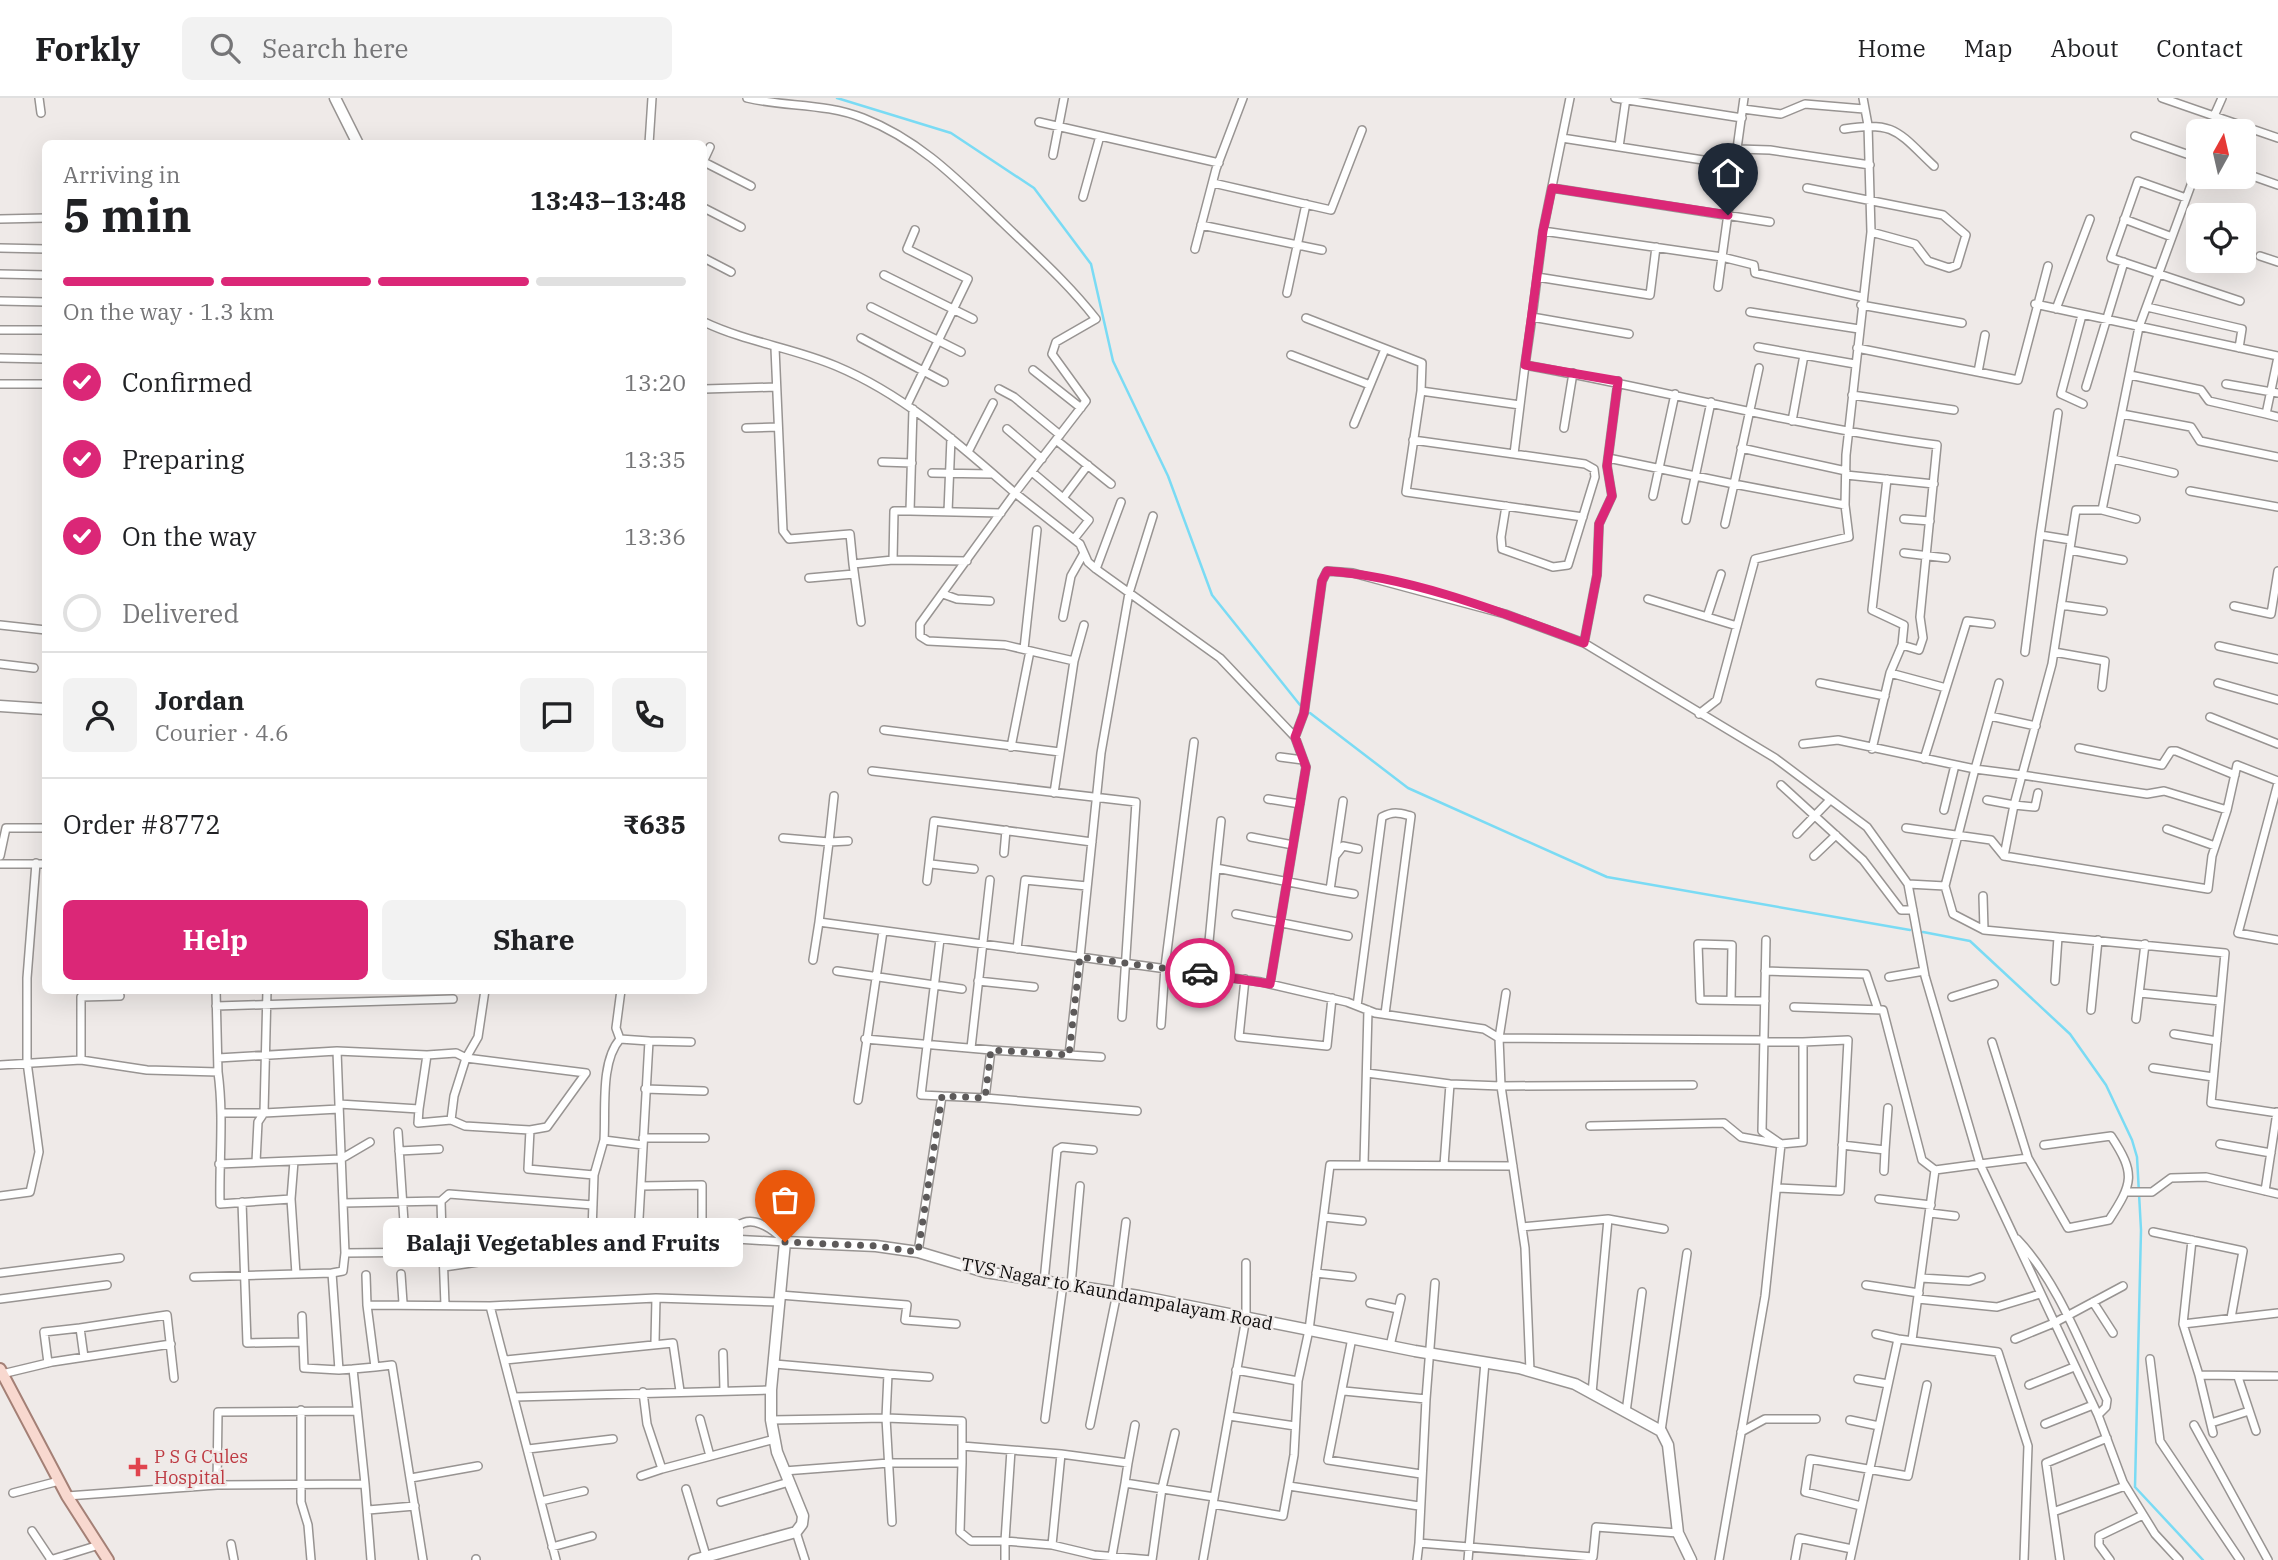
<!DOCTYPE html>
<html lang="en">
<head>
<meta charset="utf-8">
<style>
	body { margin:0; font-family:"IBM Plex Serif",serif; background:#f2f2f2; color:#202124; height:100vh; display:flex; flex-direction:column; font-size:26px; white-space:nowrap }
	* { box-sizing:border-box; margin:0 }
	p { font-size:23px; color:#757577 }
	.icon { flex:none; width:38px; height:38px; fill:none; stroke:currentColor; stroke-width:2; stroke-linecap:round; stroke-linejoin:round }
	.map { position:relative; flex:1; overflow:hidden }
	.details { position:absolute; left:42px; top:42px; width:665px; height:854px; display:flex; flex-direction:column; background:#fff; border-radius:10px; box-shadow:0 7px 28px #0002 }
	.details>* { flex:none }
	.needle { width:46px; rotate:8deg }
	.tools { position:absolute; left:2186px; top:21px; display:grid; gap:14px }
	.tools a { display:grid; place-items:center; width:70px; height:70px; border-radius:10px; background:#fff; box-shadow:0 7px 28px #0002; font-size:35px }
	.pin { position:absolute; display:grid; place-items:center; width:60px; height:60px; color:#fff; margin:-72px -30px; border-radius:50% 50% 50% 0; rotate:-45deg; box-shadow:0 0 7px #0007 }
	.pin .icon { rotate:45deg }
	.courier { position:absolute; display:grid; place-items:center; width:70px; height:70px; margin:-35px; border:5px solid #db2777; border-radius:50%; background:#fff; color:#222; box-shadow:0 2px 9px #0007 }
	.bubble { position:absolute; height:49px; border-radius:10px; background:#fff; box-shadow:0 7px 28px #0002; font-size:23px; font-weight:800; line-height:49px; text-align:center }
	.headline em { font-style:normal; font-weight:800 }
	.headline div { display:flex; flex-direction:column-reverse }
	.headline { display:flex; align-items:center; justify-content:space-between; height:119px; padding:0 21px }
	h1 { font-size:46px; font-weight:800; line-height:52px }
	.bar { display:grid; grid-template-columns:repeat(4,1fr); gap:10px 7px; align-content:center; height:84px; padding:0 21px }
	.bar i { height:9px; border-radius:5px; background:#e0e0e0 }
	.bar .active { background:#db2777 }
	.bar p { grid-column:span 4 }
	.line { display:flex; align-items:center; gap:18px; padding:0 21px; border-top:2px solid #e0e0e0 }
	.line div { flex:1 }
	.round { display:grid; place-items:center; flex:none; width:74px; height:74px; border-radius:10px; background:#f2f2f2 }
	ol { padding:0 21px; list-style:none }
	li { display:flex; align-items:center; gap:21px; height:77px }
	li p { margin-inline-start:auto }
	li .icon { padding:7px; border-radius:50%; background:#db2777; color:#fff; stroke-width:4 }
	li:last-child { color:#757577 }
	li i { width:38px; height:38px; border:4px solid #e0e0e0; border-radius:50% }
	.button { display:flex; gap:14px; margin-top:auto; padding:14px 21px }
	.button a { flex:1; height:80px; border-radius:10px; background:#db2777; color:#fff; font-size:28px; font-weight:800; line-height:80px; text-align:center }
	.button a+a { background:#f2f2f2; color:#202124 }
	header { display:flex; align-items:center; gap:42px; box-sizing:border-box; height:98px; padding:0 35px; background:#fff; border-bottom:2px solid #e0e0e0 }
	header strong { font-size:33px }
	nav { display:flex; gap:38px; margin-inline-start:auto; font-size:24px }
	.search { width:490px; height:63px; background:#f2f2f2; display:flex; align-items:center; gap:18px; box-sizing:border-box; padding:0 24px; border-radius:10px; color:#757577; font-size:26px }
	.map>svg:first-child { display:block }
	.lines { fill:none; stroke-linecap:round; stroke-linejoin:round }
	.stream { stroke:#7adbf4; stroke-width:2.5 }
	.street-casing { stroke:#989492; stroke-width:10 }
	.secondary-casing { stroke:#989492; stroke-width:13 }
	.primary-casing { stroke:#a48076; stroke-width:14 }
	.street { stroke:#fff; stroke-width:7 }
	.secondary { stroke:#fff; stroke-width:10 }
	.primary { stroke:#f8d8cf; stroke-width:10 }
	.done { stroke:#5d5a5a; stroke-width:7; stroke-dasharray:0 12.6 }
	.route { stroke:#db2777; stroke-width:9 }
	.health-dot { fill:#e0444e; stroke:#efeae8; stroke-width:2.5 }
	.labels { text-anchor:middle; stroke-width:5; stroke-linejoin:round; paint-order:stroke }
	.street-label { font-size:18px; fill:#0f0d0d; stroke:#efeae8 }
	.health-label { font-size:18px; fill:#be3a42; stroke:#efeae8; text-anchor:start }
</style>
</head>
<body>
<header>
<strong>Forkly</strong>
<div class="search"><svg class="icon" aria-label="search" viewBox="0 0 24 24"><circle cx="10" cy="10" r="6"/><path d="M15 15l6 6"/></svg>Search here</div>
<nav><a>Home</a><a>Map</a><a>About</a><a>Contact</a></nav>
</header>
<div class="map">
<svg width="2278" height="1462" viewBox="0 0 2278 1462">
	<rect width="100%" height="100%" fill="#efeae8"/>
	<g class="lines">
		<!-- stream -->
		<path class="stream" d="M837,0L951,35L1034,90L1091,166L1113,263L1168,378L1212,497L1300,607
			M1310,615L1408,690L1607,779L1910,832
			M1923,834L1970,843L2070,936L2106,987L2132,1042L2137,1059L2141,1132L2135,1389L2203,1462"/>
		<!-- street casing -->
		<g class="street-casing">
			<path id="street" d="M39,0L41,15
				M1570,0L1543,133L1722,159L1744,0
				M1615,0L1742,20
				M2162,0L2214,18L2222,0
				M1743,11L1781,16L1805,6L1864,11
				M1039,24L1219,65
				M1844,31C1895,22 1899,35 1934,68
				M2209,33L2214,18L2278,40
				M2135,38L2198,60
				M1562,40L1735,67
				M649,46L652,0
				M1619,49L1626,0
				M1738,51L1770,52L1870,67
				M1053,57L1064,0
				M704,62L710,49
				M704,64L751,88
				M2244,75L2278,87
				M1213,85L1331,112L1362,32
				M1552,90L1770,124
				M1807,90L1943,117L1966,137L1957,167L1949,170L1928,163L1915,146L1871,134
				M1083,99L1100,38
				M2186,100L2138,83L2111,160L2240,203
				M704,110L741,129
				M0,121L46,120
				M2124,121L2172,139
				M1201,127L1322,152
				M1543,133L1532,219L1629,236
				M0,150L46,151
				M1195,151L1216,71L1243,0
				M2260,158L2278,164
				M704,160L731,174
				M0,176L46,177
				M884,177L973,221
				M1537,179L1650,197L1656,149
				M1718,189L1722,159L1754,167L1755,175L1862,199
				M1287,195L1306,106
				M0,203L46,204
				M2035,206L2278,258
				M1861,207L1962,225
				M871,209L961,254
				M2147,209L2242,231L2239,250
				M2056,211L2090,121
				M1750,214L1859,231
				M2082,217L2061,296L2083,306
				M1532,219L1525,267C1663,292 1799,329 1937,347L1920,519L1923,540L1919,552L1902,547L1890,575L1872,651
				M1306,220L1422,265L1421,293
				M704,224C746,244 794,250 836,268C905,297 960,347 1015,395L1086,303L1052,256L1056,244L1096,221C1068,185 1035,156 1003,125C959,83 920,42 863,20C826,5 785,9 747,0
				M0,232H46
				M861,240L944,284
				M1758,249L1855,266
				M775,250L783,433L789,441L850,436L853,466L893,462
				M1857,250L2018,282L2048,168
				M1291,257L1370,287
				M0,260L46,261
				M1759,270L1734,386L1845,407
				M1033,272L1081,310
				M1978,274L1985,237
				M2130,277L2201,292L2209,303L2266,316L2278,259
				M0,286H46
				M2226,286L2278,295
				M2086,289L2124,164
				M704,291L776,289
				M999,291L1014,299L1060,337
				M1852,297L1954,312
				M907,307L968,181L907,151L915,132
				M1520,307L1421,293L1406,394L1583,419
				M913,311L910,413L1001,415
				M2122,316L2191,329L2200,343L2278,359
				M2266,316L2278,319
				M1792,323L1804,257
				M1354,326L1385,251
				M746,330L778,329
				M1564,330L1573,275
				M1007,331L1042,361
				M1056,342L1111,386
				M1413,342L1514,356
				M1741,350L1846,373
				M968,354L993,305
				M1608,360L1734,386L1725,426
				M2113,361L2174,375
				M882,364L912,365
				M1032,374L1089,422L1074,441
				M932,375L992,376
				M1846,377L1934,386
				M1887,381L1872,512L1904,527L1902,547
				M2190,393L2278,409
				M1653,398L1675,296
				M1063,400L1088,367
				M1506,408L1501,439L1502,451L1553,469L1568,467L1595,379L1594,371L1585,366L1514,356L1525,267
				M2102,412L2136,421
				M910,413H894L893,462L967,463
				M948,414L951,340
				M1904,421L1930,423
				M1686,422L1711,304
				M2040,437L2058,315
				M2070,452L2123,462
				M1904,455L1946,460
				M853,466L861,524
				M1096,471L1121,404
				M809,480L854,476
				M943,496L957,501L990,503
				M1648,501L1737,528
				M2061,507L2103,513
				M2234,508L2271,516L2278,473
				M1063,519L1071,478L1084,455
				M1707,519L1721,476
				M0,527L46,532
				M1584,545L1597,477L1599,426L1612,398L1607,368L1618,283
				M2219,548L2278,561
				M1024,551L1037,432
				M2025,554L2040,437L2071,442
				M2054,554L2105,563L2102,589
				M1074,563L1084,527
				M0,566L34,570
				M1890,575L1946,590
				M1820,585L1885,598
				M2218,585L2278,602
				M1699,616L1717,602L1755,461L1849,439L1845,407L1846,357L1871,134L1868,27L1863,0
				M1990,618L2036,628
				M2210,619L2278,646
				M884,632L1060,654
				M1295,639L1304,615L1322,483L1327,473L1353,475L1505,516L1584,545L1775,660L1867,729L1908,786L1945,788L1975,671L2022,677L2052,566L2076,412H2102L2139,229L2198,68
				M1803,646L1838,642L1975,671L1999,585
				M1011,649L1030,553
				M2079,650L2162,667L2171,653H2176L2235,677
				M1280,659L1303,662
				M1924,661L1967,523L1991,526
				M872,673L1136,704L1122,919
				M2278,685L2238,835L2278,842
				M1781,687L1863,762L1901,812H1913
				M1054,695L1074,563L1005,547L928,543L920,538V526L1015,395L1080,446L1088,464L1096,471L1220,560L1295,639L1306,669L1270,886
				M2038,695L2035,709L2014,707L2004,758L2208,791L2212,758L2227,712
				M834,698L829,744L848,743
				M1268,701L1300,706
				M1987,702L2014,707L2022,677L2147,696L2164,693L2227,712L2237,667L2278,683
				M1944,712L1955,667
				M1906,730L1991,742L2004,758
				M2167,731L2215,748
				M1797,736L1830,702
				M1251,739L1293,747
				M783,740L829,744L819,824L1080,859L1101,655L1129,495L1153,418
				M1004,755L1006,732
				M1336,757L1343,748L1358,751
				M0,758L6,730H46
				M1814,758L1836,737
				M0,766H46
				M931,766L974,771
				M1216,770L1221,723
				M927,783L934,723L1092,744
				M1908,786L1925,878L1980,1066L1935,1072
				M1945,788L1953,816L1984,832L2225,855L2211,1005L2278,1015
				M1330,792L1354,796
				M1983,798L1984,832
				M1236,816L1348,838
				M940,841L921,997L942,998
				M1017,851L1025,782L1087,788
				M813,862L819,824
				M837,873L962,891
				M1765,873L1866,876L1878,912
				M1206,875L1216,770L1330,792L1343,703
				M1889,879L1924,873
				M1245,881L1239,939L1327,948L1332,900
				M978,883L1034,889
				M2055,883L2058,839
				M267,892L264,1015L339,1011
				M485,892L478,939L466,960L586,975L547,1029L530,1032
				M621,892L616,930L620,941L649,943L638,1138
				M1506,895L1499,940L1764,942
				M2140,895L2220,903
				M1952,899L1994,886
				M1731,902L1732,847L1698,846L1700,902L1765,903
				M216,908L453,901
				M1357,908L1382,719C1394,713 1399,715 1411,718L1385,916
				M1794,909L1883,912L1922,1062L1935,1072L1912,1242
				M2091,912L2098,842
				M2136,921L2145,846
				M1161,927L1165,869L1194,644
				M2174,936L2217,943
				M620,941C600,964 606,1012 604,1042L643,1047
				M865,941L991,952
				M649,943L691,944
				M1992,944L2028,1060L2068,1130L2109,1122C2133,1085 2136,1076 2111,1038L2044,1047
				M971,950L990,782
				M337,953L339,1006
				M427,957L456,955L466,960L454,998L451,1022
				M1069,957L1101,959
				M218,960L337,953L427,957L419,1011L339,1006L345,1155L343,1173L332,1175L339,1272L353,1271
				M81,962V899L120,898
				M0,967L81,962L147,972L218,974L216,892
				M2153,970L2213,979
				M218,974C224,1018 219,1061 220,1106L291,1101L296,1176
				M1367,975L1450,986L1501,988L1693,987
				M645,991L704,993
				M985,1000L1137,1013
				M858,1002L883,833
				M419,1011L418,1025L451,1022L465,1028L530,1032L528,1071L594,1077L592,1133
				M223,1015H264L258,1024L256,1064
				M1590,1028L1724,1025L1741,1039L1781,1046L1803,1044V944H1764
				M398,1034L406,1154
				M643,1040H705
				M2220,1046L2271,1055
				M1842,1047L1885,1052L1884,1073
				M1885,1052L1888,1010
				M399,1053L439,1051
				M2028,1060L1980,1066L2098,1317L2123,1384L2155,1436L2179,1462
				M219,1066L341,1061L370,1044
				M1364,1066L1368,912
				M1444,1067L1450,986
				M594,1077L604,1042
				M641,1088L702,1087V1140
				M1777,1090L1840,1093L1848,942L1803,944
				M2265,1093L2277,1014
				M2128,1094H2152L2171,1080L2206,1079L2278,1096
				M0,1098L30,1094L39,1054L27,964V880L36,765
				M291,1101L294,1063
				M1879,1101L1931,1107
				M441,1103L442,1138C557,1130 671,1137 785,1144
				M242,1104L247,1245L303,1244L304,1270L339,1272
				M343,1105L441,1103L449,1096L593,1107
				M1930,1115L1955,1118
				M1324,1119L1362,1123
				M1522,1129L1608,1121L1664,1131
				M2153,1134L2243,1153L2231,1220
				M729,1140C743,1111 767,1126 785,1143
				M2017,1141C2059,1185 2081,1249 2107,1302L2106,1309L2098,1317
				M2192,1142L2183,1226L2278,1215
				M918,1154L942,998L985,1000L991,952L1069,957L1080,859L1261,884L1347,904L1375,915L1484,931L1499,940L1501,988L1525,1150L1530,1273
				M345,1155L443,1154L445,1207
				M444,1169L478,1164L481,1136
				M0,1175L120,1160
				M1316,1175L1352,1179
				M401,1176L403,1205
				M366,1177L367,1207
				M194,1179L332,1175
				M1921,1180L1969,1183L1981,1179
				M1044,1183L1057,1052L1062,1049L1093,1052
				M1435,1185L1426,1301L1419,1445L1593,1459L1596,1429L1678,1435
				M1071,1187L1080,1088
				M1866,1187L1919,1195
				M780,1197L907,1207L905,1222L956,1226
				M0,1201L107,1187
				M1918,1201L1997,1209L2040,1196
				M2093,1204L2113,1235
				M1370,1205L1398,1211
				M490,1208L556,1462
				M302,1218L303,1244
				M2183,1226L2199,1277L2278,1278
				M1876,1236L1898,1241
				M1352,1240L1328,1362L1421,1376
				M2015,1241L2054,1225L2123,1188
				M655,1244L656,1200
				M1390,1248L1401,1200
				M723,1255L724,1292
				M84,1259L80,1230L167,1217L174,1280
				M2150,1261L2160,1343L2240,1462
				M505,1262L673,1245L680,1293
				M48,1265L44,1234L80,1230
				M775,1266L888,1276L886,1320L892,1424
				M375,1269L392,1267L423,1462
				M1236,1272L1298,1283
				M2,1276L52,1264L171,1246
				M888,1276L929,1279
				M2199,1277L2213,1335
				M2238,1279L2256,1333
				M1858,1281L1888,1286
				M2029,1287L2074,1269
				M1344,1293L1426,1301
				M643,1294L647,1326L662,1371L775,1341
				M1592,1295L1608,1121
				M515,1299L771,1292
				M301,1312V1404L308,1427L311,1462
				M1626,1314L1642,1194
				M1229,1318L1295,1328
				M700,1321L710,1358
				M1045,1321L1063,1186
				M771,1322L886,1320L962,1323V1348
				M1850,1322L1879,1328
				M2211,1325L2249,1313
				M2045,1326L2093,1307
				M1090,1327L1117,1195L1126,1124
				M2194,1327L2268,1462
				M1661,1333L1687,1155
				M1741,1334L1765,1321H1816
				M528,1351L613,1341
				M962,1365L960,1434L971,1443H1005L1011,1352
				M1128,1365L1135,1327
				M784,1373L889,1365H962V1348L1061,1356L1128,1365L1125,1385L1214,1399
				M641,1378L662,1371
				M411,1380L478,1368
				M365,1386L371,1462
				M217,1387L218,1314L356,1313
				M1289,1388L1419,1408
				M686,1391L707,1461
				M13,1395L59,1383
				M67,1398L217,1387L365,1386L353,1271L375,1269L367,1207L490,1208L656,1200L779,1204
				M541,1403L584,1393
				M721,1404L789,1384
				M1213,1406L1283,1418L1294,1357L1298,1283L1309,1232L1330,1067L1513,1068
				M1861,1408L1805,1394L1810,1361L1908,1378L1927,1287
				M368,1412L415,1408
				M2053,1414L2125,1388
				M32,1433L50,1460
				M796,1434L805,1462
				M231,1446L234,1462
				M1052,1447L1094,1457L1152,1462L1162,1390L1175,1335
				M552,1449L592,1438
				M1112,1458L1125,1385
				M476,1461V1462
				M50,1462L99,1447
				M1005,1462V1443L1052,1447L1061,1356
				M1203,1462L1246,1220V1165
				M1417,1462L1419,1445
				M1468,1462L1485,1264
				M1719,1462L1765,1198L1781,1046L1762,1033L1766,842
				M1795,1462L1799,1440L1852,1451
				M1850,1462L1898,1241L1998,1254L2028,1348L2024,1462
				M2060,1462L2046,1365L2107,1340
				M2110,1462L2099,1447V1438L2143,1417"/>
		</g>
		<!-- secondary casing -->
		<g class="secondary-casing">
			<path id="secondary" d="M335,0L358,46
				M0,608L46,611
				M694,1462L796,1434L802,1426L803,1418L777,1354L771,1322V1292L785,1144L876,1148L918,1154L985,1174L1139,1198L1415,1253L1519,1270L1575,1286L1661,1333L1668,1347L1678,1435L1691,1462"/>
		</g>
		<!-- primary casing -->
		<g class="primary-casing">
			<path id="primary" d="M0,1271L67,1398L108,1462"/>
		</g>
		<!-- street -->
		<use href="#street" class="street"/>
		<!-- secondary -->
		<use href="#secondary" class="secondary"/>
		<!-- primary -->
		<use href="#primary" class="primary"/>
	</g>
	<g class="lines">
		<!-- done -->
		<path class="done" d="M785,1144L876,1148L918,1154L942,998L985,1000L991,952L1069,957L1080,859L1200,875"/>
		<!-- route -->
		<path class="route" d="M1200,875L1270,886L1306,669L1295,639L1304,615L1322,483L1327,473C1410,478 1506,516 1584,545L1597,477L1599,426L1612,398L1607,368L1618,283L1525,267L1543,133L1552,90L1728,117"/>
	</g>
	<!-- markers -->
	<path class="health-dot" d="M134.5 1358.5h7v7h7v7h-7v7h-7v-7h-7v-7h7z"/>
	<g class="labels">
		<!-- street labels -->
		<g class="street-label">
			<text transform="translate(1117 1196) rotate(11)" y="6">TVS Nagar to Kaundampalayam Road</text>
		</g>
		<!-- health labels -->
		<g class="health-label">
			<text x="154" y="1365">P S G Cules<tspan x="154" dy="21">Hospital</tspan></text>
		</g>
	</g>
</svg>
<div class="tools">
<a><svg class="needle" viewBox="-14 -14 28 28"><path d="M0-13l5 13h-10z" fill="#e53935"/><path d="M0 13l5-13h-10z" fill="#757577"/></svg></a>
<a><svg class="icon" aria-label="locate" viewBox="0 0 24 24"><circle cx="12" cy="12" r="6"/><path d="M12 2v4M12 18v4M2 12h4M18 12h4"/></svg></a>
</div>
<div class="pin" style="left:785px;top:1144px;background:#ea580c"><svg class="icon" aria-label="bag" viewBox="0 0 24 24"><path d="M5 8h14l-1 12H6zM9 8a3 3 0 0 1 6 0"/></svg></div>
<div class="pin" style="left:1728px;top:117px;background:#1f2937"><svg class="icon" aria-label="home" viewBox="0 0 24 24"><path d="M3 11l9-7 9 7M6 9v11h12V9"/></svg></div>
<div class="courier" style="left:1200px;top:875px"><svg class="icon" aria-label="car" viewBox="0 0 24 24"><path d="M5 17H2v-5l4-1 3-4h7l3 4 3 1v5h-3M9 17h6M6 11h13"/><circle cx="7" cy="17" r="2"/><circle cx="17" cy="17" r="2"/></svg></div>
<div class="bubble" style="left:383px;top:1120px;width:360px">Balaji Vegetables and Fruits</div>
<section class="details">
<div class="headline"><div><h1>5 min</h1><p>Arriving in</p></div><em>13:43–13:48</em></div>
<div class="bar"><i class="active"></i><i class="active"></i><i class="active"></i><i></i><p>On the way · 1.3 km</p></div>
<ol>
<li><svg class="icon" aria-label="check" viewBox="0 0 24 24"><path d="M5 12l5 5 9-10"/></svg>Confirmed<p>13:20</p></li>
<li><svg class="icon" aria-label="check" viewBox="0 0 24 24"><path d="M5 12l5 5 9-10"/></svg>Preparing<p>13:35</p></li>
<li><svg class="icon" aria-label="check" viewBox="0 0 24 24"><path d="M5 12l5 5 9-10"/></svg>On the way<p>13:36</p></li>
<li><i></i>Delivered</li>
</ol>
<div class="line" style="height:126px"><a class="round"><svg class="icon" aria-label="person" viewBox="0 0 24 24"><circle cx="12" cy="8" r="4"/><path d="M4 21q1-7 8-7t8 7"/></svg></a><div><b>Jordan</b><p>Courier · 4.6</p></div><a class="round"><svg class="icon" aria-label="chat" viewBox="0 0 24 24"><path d="M4 5h16v11H9l-5 4z"/></svg></a><a class="round"><svg class="icon" aria-label="phone" viewBox="0 0 24 24"><path d="M5 4h4l2 5-3 2q2 4 5 5l2-3 5 2v4C11 20 4 13 5 4z"/></svg></a></div>
<div class="line" style="height:91px"><div>Order #8772</div><b>₹635</b></div>
<div class="button"><a>Help</a><a>Share</a></div>
</section>
</div>
</body>
</html>
